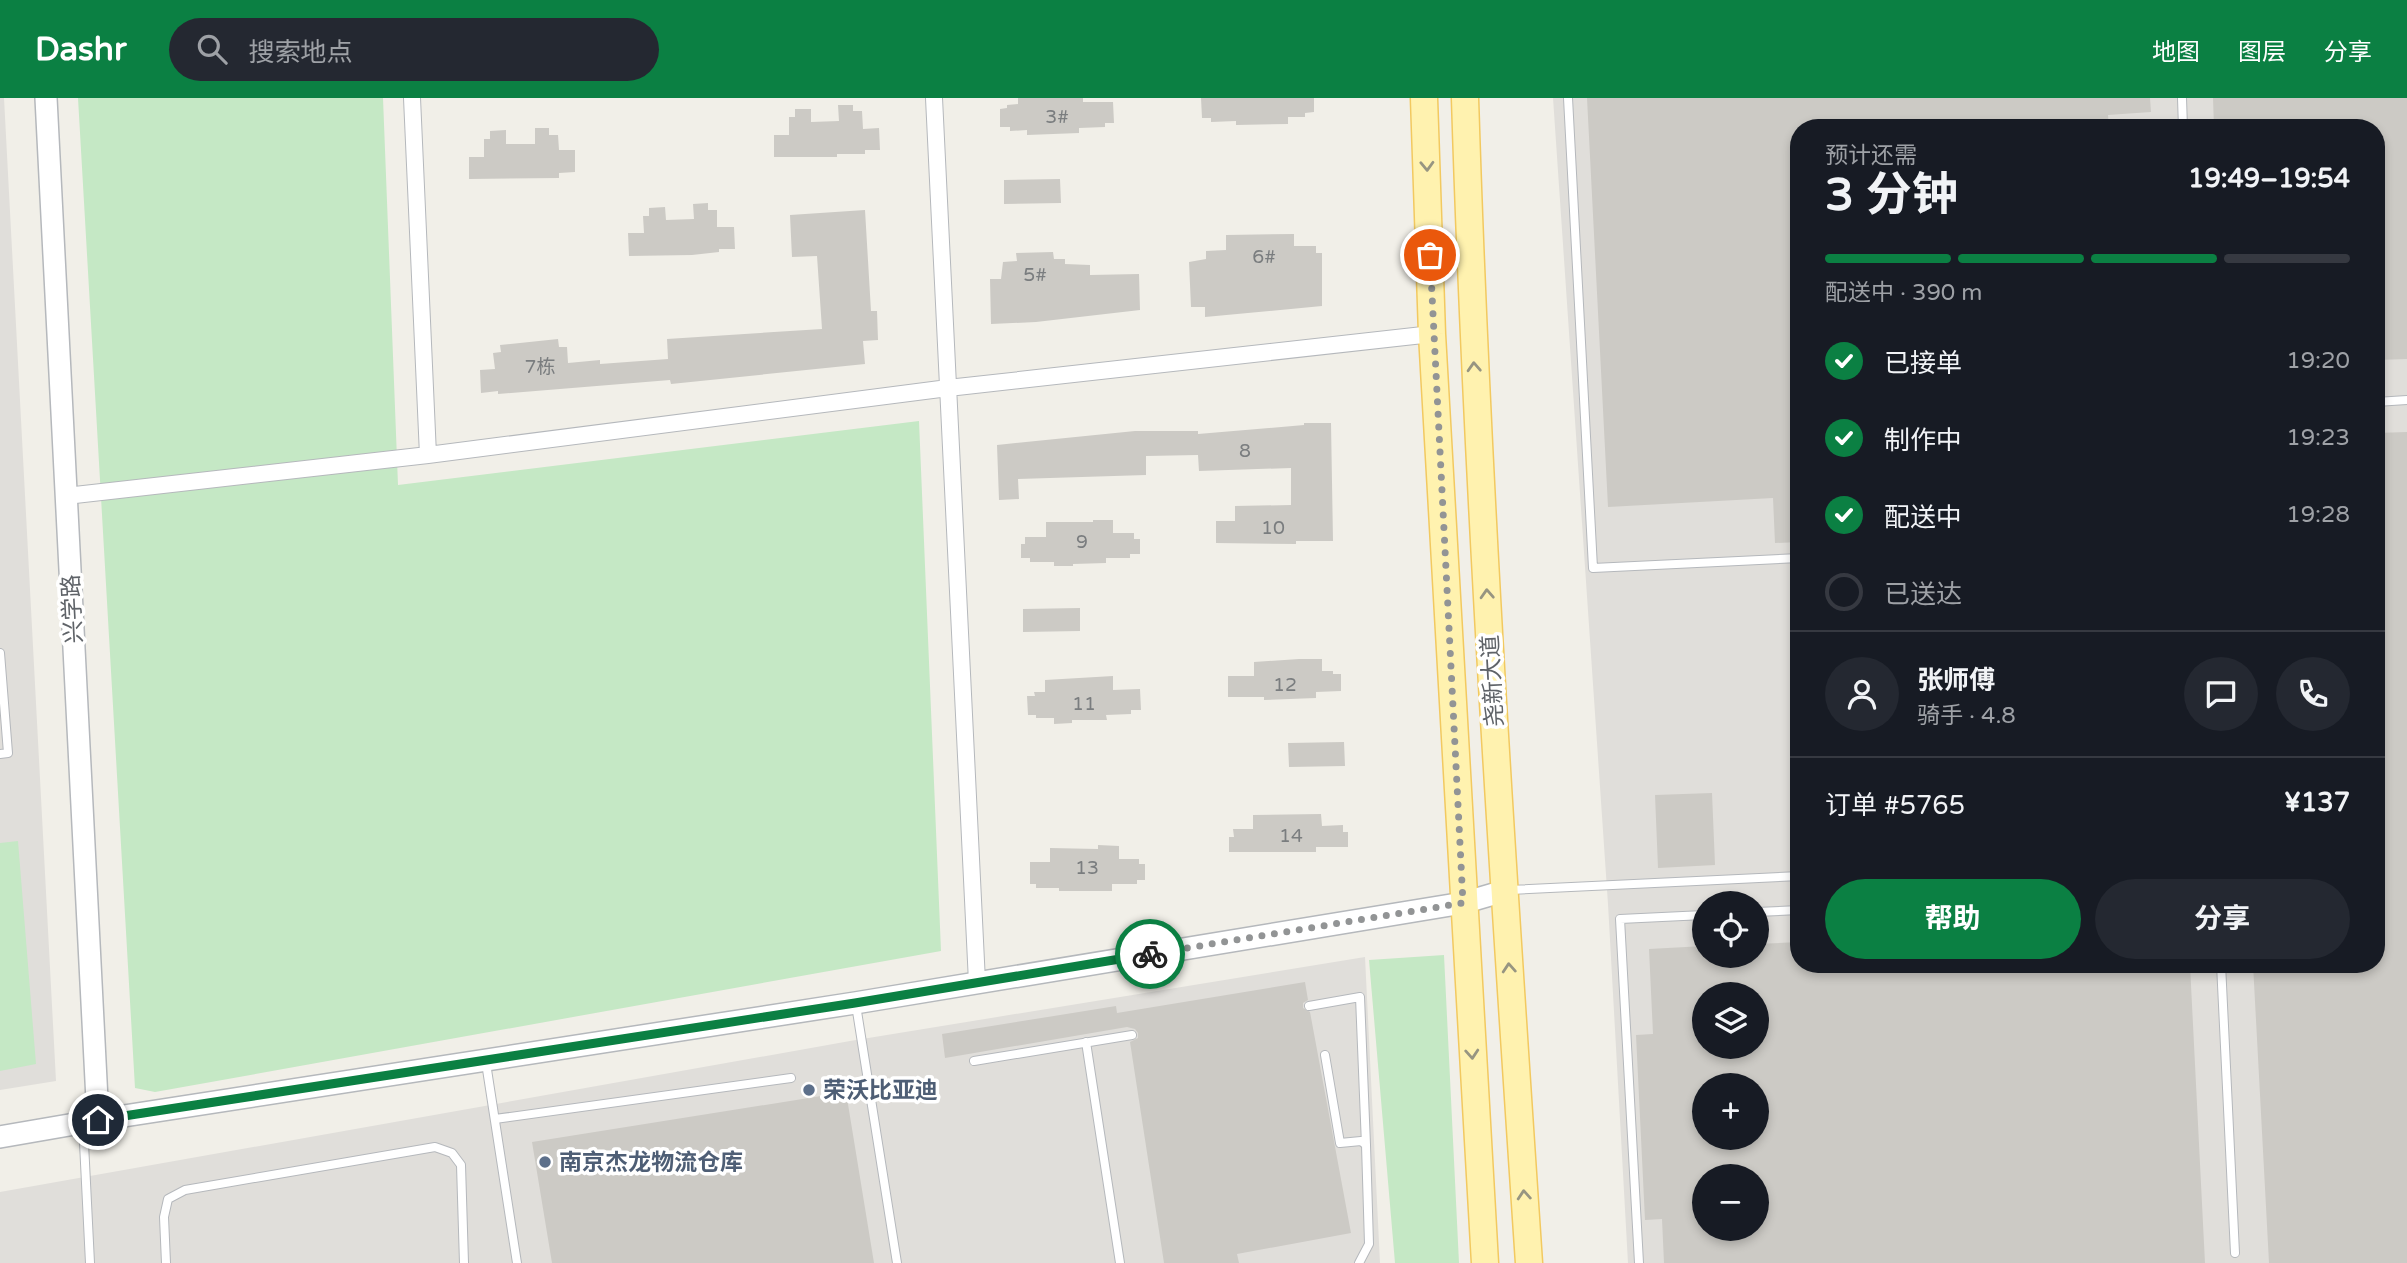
<!DOCTYPE html>
<html lang="zh">
<head>
<meta charset="utf-8">
<style>
	body { margin:0; font-family:"Varela Round","Noto Sans SC",sans-serif; background:#242831; color:#f1f3f6; height:100vh; display:flex; flex-direction:column; font-size:26px; white-space:nowrap }
	* { box-sizing:border-box; margin:0 }
	p { font-size:23px; color:#9ea1a6 }
	.icon { flex:none; width:38px; height:38px; fill:none; stroke:currentColor; stroke-width:2; stroke-linecap:round; stroke-linejoin:round }
	.map { position:relative; flex:1; overflow:hidden }
	.panel { position:absolute; left:1790px; top:21px; width:595px; height:854px; display:flex; flex-direction:column; background:#171b24; border-radius:28px; box-shadow:0 4px 10px #0003 }
	.panel>* { flex:none }
	.tools { position:absolute; left:1692px; top:793px; display:grid; gap:14px }
	.tools a { display:grid; place-items:center; width:77px; height:77px; border-radius:50%; background:#171b24; box-shadow:0 4px 10px #0003; font-size:35px }
	.pin { position:absolute; display:grid; place-items:center; width:60px; height:60px; color:#fff; margin:-30px; border:4px solid #fff; border-radius:50%; box-shadow:0 2px 7px #0007 }
	.courier { position:absolute; display:grid; place-items:center; width:70px; height:70px; margin:-35px; border:5px solid #0b8043; border-radius:50%; background:#fff; color:#222; box-shadow:0 2px 9px #0007 }
	.summary em { font-style:normal; font-weight:700 }
	.summary div { display:flex; flex-direction:column-reverse }
	.summary { display:flex; align-items:center; justify-content:space-between; height:119px; padding:0 35px }
	h1 { font-size:46px; font-weight:700; line-height:52px }
	.bar { display:grid; grid-template-columns:repeat(4,1fr); gap:10px 7px; align-content:center; height:84px; padding:0 35px }
	.bar i { height:9px; border-radius:5px; background:#363941 }
	.bar .current { background:#0b8043 }
	.bar p { grid-column:span 4 }
	.line { display:flex; align-items:center; gap:18px; padding:0 35px; border-top:2px solid #363941 }
	.line div { flex:1 }
	.round { display:grid; place-items:center; flex:none; width:74px; height:74px; border-radius:37px; background:#242831 }
	ol { padding:0 35px; list-style:none }
	li { display:flex; align-items:center; gap:21px; height:77px }
	li p { margin-inline-start:auto }
	li .icon { padding:7px; border-radius:50%; background:#0b8043; color:#fff; stroke-width:4 }
	li:last-child { color:#9ea1a6 }
	li i { width:38px; height:38px; border:4px solid #363941; border-radius:50% }
	.cta { display:flex; gap:14px; margin-top:auto; padding:14px 35px }
	.cta a { flex:1; height:80px; border-radius:42px; background:#0b8043; color:#fff; font-size:28px; font-weight:700; line-height:80px; text-align:center }
	.cta a+a { background:#242831; color:#f1f3f6 }
	header { display:flex; align-items:center; gap:42px; box-sizing:border-box; height:98px; padding:0 35px; background:#0b8043; color:#fff }
	header strong { font-size:33px }
	nav { display:flex; gap:38px; margin-inline-start:auto; font-size:24px }
	.search { width:490px; height:63px; background:#242831; display:flex; align-items:center; gap:18px; box-sizing:border-box; padding:0 24px; border-radius:38px; color:#9ea1a6; font-size:26px }
	.map>svg:first-child { display:block }
	.industrial { fill:#e0deda; fill-rule:evenodd }
	.green { fill:#c5e8c5 }
	.building { fill:#cccac5; fill-rule:evenodd }
	.lines { fill:none; stroke-linecap:round; stroke-linejoin:round }
	.service-casing { stroke:#b5b8bc; stroke-width:10 }
	.minor-casing { stroke:#b5b8bc; stroke-width:18 }
	.tertiary-casing { stroke:#b5b8bc; stroke-width:24 }
	.primary-casing { stroke:#f2c960; stroke-width:29 }
	.service { stroke:#fff; stroke-width:8 }
	.minor { stroke:#fff; stroke-width:16 }
	.tertiary { stroke:#fff; stroke-width:21 }
	.primary { stroke:#fff2af; stroke-width:26 }
	.oneway { stroke:#979581 }
	.done { stroke:#929495; stroke-width:7; stroke-dasharray:0 12.6 }
	.route { stroke:#0b8043; stroke-width:9 }
	.service-dot { fill:#5c6f8a; stroke:#fff; stroke-width:2.5 }
	.labels { text-anchor:middle; stroke-width:7; stroke-linejoin:round; paint-order:stroke }
	.number-label { font-size:19px; fill:#7a7d7f }
	.street-label { font-size:23px; fill:#5f6368; stroke:#fff }
	.service-label { font-size:23px; font-weight:bold; fill:#4e5e75; stroke:#fff; text-anchor:start }
</style>
</head>
<body>
<header>
<strong>Dashr</strong>
<div class="search"><svg class="icon" aria-label="search" viewBox="0 0 24 24"><circle cx="10" cy="10" r="6"/><path d="M15 15l6 6"/></svg>搜索地点</div>
<nav><a>地图</a><a>图层</a><a>分享</a></nav>
</header>
<div class="map">
<svg width="2407" height="1165" viewBox="0 0 2407 1165">
	<rect width="100%" height="100%" fill="#f1efe8"/>
	<!-- industrial -->
	<path class="industrial" d="M0,0H4L56,983L0,992Z
		M1553,0H2407V1165H1628L1608,806ZM1799,30H2376V866H1799ZM1704,805H1757V858H1704ZM1704,896H1757V948H1704ZM1704,987H1757V1040H1704ZM1704,1078H1757V1130H1704Z
		M1365,859L1380,1165H0V1094L850,943Z"/>
	<!-- green -->
	<path class="green" d="M78,0H383L398,387L919,323L941,853L155,994L135,990Z
		M18,743L36,966L0,973V745Z
		M1444,857L1459,1165H1395L1369,862Z"/>
	<!-- building -->
	<path class="building" d="M1018,0H1083V4H1113L1114,25H1105V29L1079,30V35L1027,37V32L1010,33V29H1000V11L1007,10V7L1018,6Z
		M1201,0H1314V14L1305,15V19H1288V26L1236,27V23L1211,24V20H1202Z
		M1587,0H2150L2151,14L2108,17L2109,30H1799V444L1775,445L1773,400L1608,409Z
		M2213,0H2407V261L2376,262V30H2214Z
		M838,7H853V13H862L863,31L879,30L880,52H865V56H837V59H774V37H789V19H795V11H811V24L839,23Z
		M535,30H549V37H558L559,52H575V74L559,75V80L469,81V59H484V41H490V33L506,32V46H535Z
		M1060,81L1061,105L1004,106V82Z
		M708,105V112H717V129H734L735,151H719V154L692,157L629,158L628,135H644L643,118H649V110L665,109L666,122L694,121L693,106Z
		M865,112L871,213H877L878,242L863,243L865,266L671,286L670,282L498,296V293L481,295L480,272L495,271L493,255L501,254L500,247L558,241L559,249H567L568,265L600,262V266L668,261L667,241L822,231L817,158L792,159L790,117Z
		M1294,136V148H1316V155H1322V208L1205,219V209H1191L1189,164L1206,161V153L1226,152V137Z
		M1053,154L1054,161H1065V166L1090,167V177L1139,176L1140,212L1036,224L991,226L990,181H1001L1003,164L1017,163L1016,155Z
		M1304,325H1331L1333,443H1296V446L1216,445V423H1235V408L1291,407V370L1199,373L1198,357L1146,358V377L1018,381L1019,401L999,402L997,347L1135,333H1198V336L1304,327Z
		M2407,334V1165H2269L2253,866H2376V335Z
		M1093,422H1113V435H1134V441H1140V456H1130V460H1106V465L1073,466V468H1054V464H1030V460H1021V446H1025V439H1046V424H1093Z
		M1080,510V533L1023,534V511Z
		M1299,561H1322V573H1333V576H1341V593L1316,594V600L1264,602V599H1228V578H1254V564Z
		M1113,578V592L1140,591L1141,612H1131V616L1106,617L1107,622H1072V625L1054,626V620H1036V617H1028L1027,598H1035L1034,594H1045V582Z
		M1344,644L1345,668L1289,669L1288,645Z
		M1712,695L1715,767L1658,770L1655,697Z
		M1321,716L1322,728L1343,727V734H1348V749H1316V754H1229V739H1234L1233,731H1253V717Z
		M1098,747L1119,748V761H1139V766H1145V782H1137V786H1112V793H1059V790H1036V786H1030V764H1050V750L1098,751Z
		M1799,844V866H2143L2144,869L2190,867L2205,1165H1664L1662,1121L1645,1122L1636,937L1653,936L1649,851L1704,848V858H1757V846ZM1704,896H1757V948H1704ZM1704,987H1757V1040H1704ZM1704,1078H1757V1130H1704Z
		M1305,884L1308,902L1303,905V910L1310,914L1351,1135L1237,1156L1239,1165H1164L1130,944L1138,940V935L1135,931L1127,929L945,960L942,936L1116,908L1117,915Z
		M846,994L874,1165H552L532,1044Z"/>
	<g class="lines">
		<!-- service casing -->
		<g class="service-casing">
			<path id="service" d="M1568,0L1593,470L1799,460
				M2182,0L2183,30
				M2376,304L2407,302
				M0,555L8,655L0,656
				M1510,792L1799,778
				M1757,814L1799,812
				M2221,866L2235,1155
				M856,907L897,1165
				M1309,908L1360,899L1366,1047
				M1086,944L1120,1165
				M1325,957L1340,1045L1361,1043L1366,1047L1369,1146L1359,1165
				M974,963L1132,937
				M486,965L517,1165
				M495,1021L791,980
				M83,1025L90,1165
				M166,1165L164,1119L168,1101L185,1092L435,1049L452,1055L461,1067L464,1165
				M1639,1165L1620,821L1704,817"/>
		</g>
		<!-- minor casing -->
		<g class="minor-casing">
			<path id="minor" d="M412,0L428,357
				M934,0L977,884
				M66,398L428,357L948,290L1432,236"/>
		</g>
		<!-- tertiary casing -->
		<g class="tertiary-casing">
			<path id="tertiary" d="M46,0L98,1022
				M0,1039L98,1022L855,905L1463,805L1504,793"/>
		</g>
		<!-- primary casing -->
		<g class="primary-casing">
			<path id="primary" d="M1424,0L1432,236L1485,1165
				M1465,0C1477,389 1503,777 1529,1165"/>
		</g>
		<!-- service -->
		<use href="#service" class="service"/>
		<!-- minor -->
		<use href="#minor" class="minor"/>
		<!-- tertiary -->
		<use href="#tertiary" class="tertiary"/>
		<!-- primary -->
		<use href="#primary" class="primary"/>
	</g>
	<!-- one-way arrows -->
	<defs><path id="oneway-chevron" d="M-2-3.5L2.5 0L-2 3.5" fill="none" stroke-width="1.6" stroke-linecap="round" stroke-linejoin="round" transform="scale(1.75)"/></defs>
	<g class="oneway">
		<use href="#oneway-chevron" transform="translate(1427 68) rotate(88)"/>
		<use href="#oneway-chevron" transform="translate(1474 269) rotate(-93)"/>
		<use href="#oneway-chevron" transform="translate(1487 496) rotate(-93)"/>
		<use href="#oneway-chevron" transform="translate(1509 870) rotate(-94)"/>
		<use href="#oneway-chevron" transform="translate(1472 956) rotate(86)"/>
		<use href="#oneway-chevron" transform="translate(1524 1097) rotate(-94)"/>
	</g>
	<g class="lines">
		<!-- done -->
		<path class="done" d="M1150,856L1463,805L1430,157"/>
		<!-- route -->
		<path class="route" d="M98,1022L855,905L1150,856"/>
	</g>
	<!-- markers -->
	<g class="service-dot">
		<circle cx="809" cy="992" r="7"/>
		<circle cx="545" cy="1064" r="7"/>
	</g>
	<g class="labels">
		<!-- number labels -->
		<g class="number-label">
			<text x="1057" y="25">3#</text>
			<text x="1264" y="165">6#</text>
			<text x="1035" y="183">5#</text>
			<text x="540" y="275">7栋</text>
			<text x="1245" y="359">8</text>
			<text x="1273" y="436">10</text>
			<text x="1082" y="450">9</text>
			<text x="1285" y="593">12</text>
			<text x="1084" y="612">11</text>
			<text x="1291" y="744">14</text>
			<text x="1087" y="776">13</text>
		</g>
		<!-- street labels -->
		<g class="street-label">
			<text transform="translate(72 511) rotate(-93)" y="8">兴学路</text>
			<text transform="translate(1492 583) rotate(-93)" y="8">尧新大道</text>
		</g>
		<!-- service labels -->
		<g class="service-label">
			<text x="823" y="1000">荣沃比亚迪</text>
			<text x="559" y="1072">南京杰龙物流仓库</text>
		</g>
	</g>
</svg>
<div class="tools">
<a><svg class="icon" aria-label="locate" viewBox="0 0 24 24"><circle cx="12" cy="12" r="6"/><path d="M12 2v4M12 18v4M2 12h4M18 12h4"/></svg></a>
<a><svg class="icon" aria-label="layers" viewBox="0 0 24 24"><path d="M12 4l9 5-9 5-9-5zM3 14l9 5 9-5"/></svg></a>
<a>+</a>
<a>−</a>
</div>
<div class="pin" style="left:1430px;top:157px;background:#ea580c"><svg class="icon" aria-label="bag" viewBox="0 0 24 24"><path d="M5 8h14l-1 12H6zM9 8a3 3 0 0 1 6 0"/></svg></div>
<div class="pin" style="left:98px;top:1022px;background:#1f2937"><svg class="icon" aria-label="home" viewBox="0 0 24 24"><path d="M3 11l9-7 9 7M6 9v11h12V9"/></svg></div>
<div class="courier" style="left:1150px;top:856px"><svg class="icon" aria-label="bike" viewBox="0 0 24 24"><circle cx="6" cy="16" r="4"/><circle cx="18" cy="16" r="4"/><path d="M6 16l4-8h5l3 8M10 8l3 8H6M13 5h3"/></svg></div>
<section class="panel">
<div class="summary"><div><h1>3 分钟</h1><p>预计还需</p></div><em>19:49–19:54</em></div>
<div class="bar"><i class="current"></i><i class="current"></i><i class="current"></i><i></i><p>配送中 · 390 m</p></div>
<ol>
<li><svg class="icon" aria-label="check" viewBox="0 0 24 24"><path d="M5 12l5 5 9-10"/></svg>已接单<p>19:20</p></li>
<li><svg class="icon" aria-label="check" viewBox="0 0 24 24"><path d="M5 12l5 5 9-10"/></svg>制作中<p>19:23</p></li>
<li><svg class="icon" aria-label="check" viewBox="0 0 24 24"><path d="M5 12l5 5 9-10"/></svg>配送中<p>19:28</p></li>
<li><i></i>已送达</li>
</ol>
<div class="line" style="height:126px"><a class="round"><svg class="icon" aria-label="person" viewBox="0 0 24 24"><circle cx="12" cy="8" r="4"/><path d="M4 21q1-7 8-7t8 7"/></svg></a><div><b>张师傅</b><p>骑手 · 4.8</p></div><a class="round"><svg class="icon" aria-label="chat" viewBox="0 0 24 24"><path d="M4 5h16v11H9l-5 4z"/></svg></a><a class="round"><svg class="icon" aria-label="phone" viewBox="0 0 24 24"><path d="M5 4h4l2 5-3 2q2 4 5 5l2-3 5 2v4C11 20 4 13 5 4z"/></svg></a></div>
<div class="line" style="height:91px"><div>订单 #5765</div><b>¥137</b></div>
<div class="cta"><a>帮助</a><a>分享</a></div>
</section>
</div>
</body>
</html>
